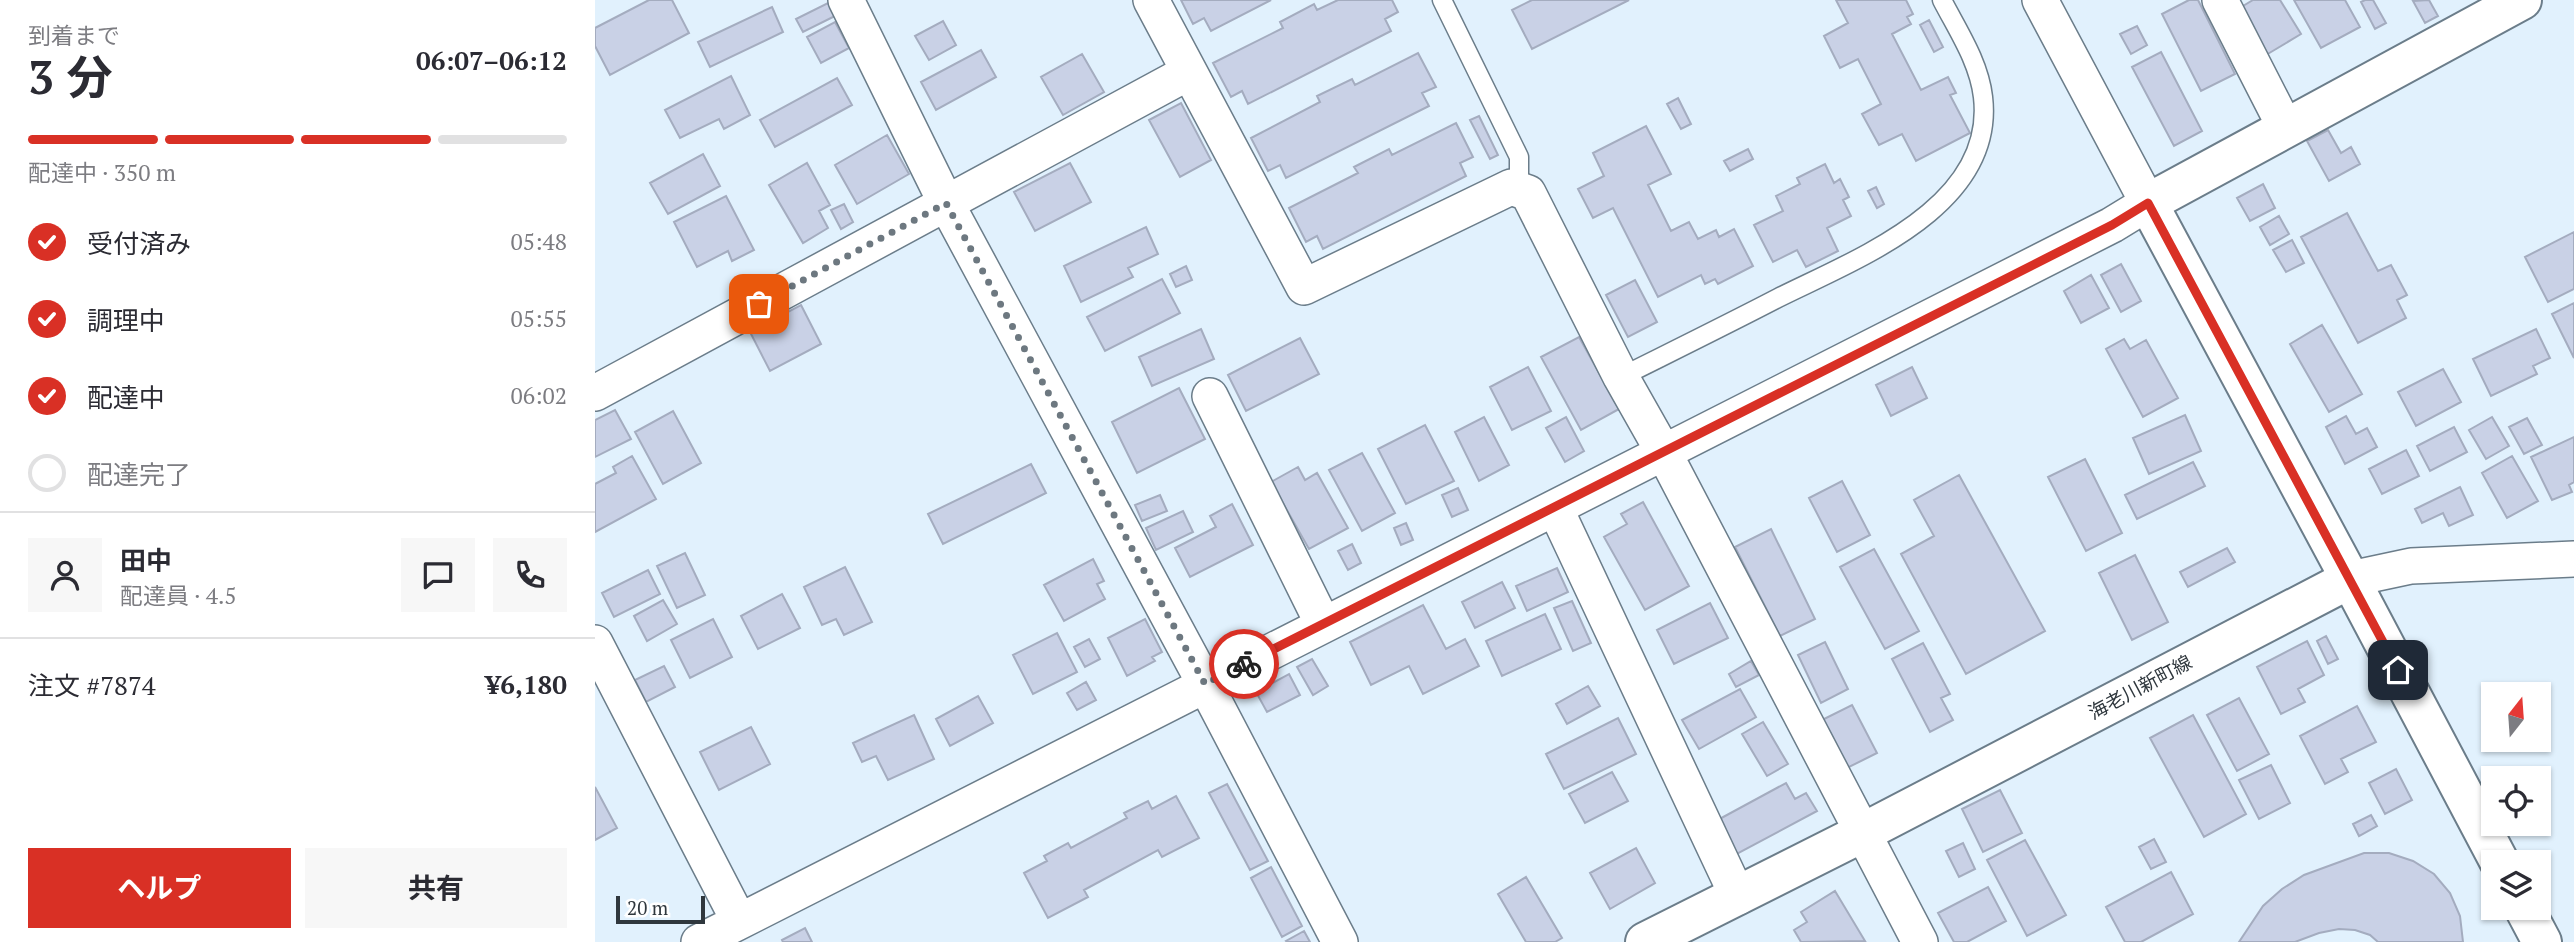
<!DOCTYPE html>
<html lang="ja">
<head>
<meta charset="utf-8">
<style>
	body { margin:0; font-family:"PT Serif","Noto Sans JP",serif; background:#f7f7f7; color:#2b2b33; height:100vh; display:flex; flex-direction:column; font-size:26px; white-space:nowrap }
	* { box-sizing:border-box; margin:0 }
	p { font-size:23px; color:#7c7c81 }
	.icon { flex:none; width:38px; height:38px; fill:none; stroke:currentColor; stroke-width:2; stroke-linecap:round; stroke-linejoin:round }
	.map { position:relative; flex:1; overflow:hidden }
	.sheet { display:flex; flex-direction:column; background:#fff; width:595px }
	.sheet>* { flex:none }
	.needle { width:46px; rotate:17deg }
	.controls { position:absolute; left:1886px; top:682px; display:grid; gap:14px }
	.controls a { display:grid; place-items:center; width:70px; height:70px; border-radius:0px; background:#fff; box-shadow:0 2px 5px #0004; font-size:35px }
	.scale { position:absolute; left:21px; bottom:18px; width:89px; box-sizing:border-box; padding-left:7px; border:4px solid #2f373d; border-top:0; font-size:19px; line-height:24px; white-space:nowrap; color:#2f373d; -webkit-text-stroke:5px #fff; paint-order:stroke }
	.pin { position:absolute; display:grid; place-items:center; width:60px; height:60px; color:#fff; margin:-30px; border-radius:14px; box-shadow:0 4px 10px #0006 }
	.courier { position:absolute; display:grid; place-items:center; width:70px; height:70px; margin:-35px; border:5px solid #d93025; border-radius:50%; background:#fff; color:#222; box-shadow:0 2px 9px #0007 }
	.headline em { font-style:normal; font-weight:700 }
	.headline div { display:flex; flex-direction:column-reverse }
	.headline { display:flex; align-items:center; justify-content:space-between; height:119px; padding:0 28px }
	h1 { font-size:46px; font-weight:700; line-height:52px }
	.bar { display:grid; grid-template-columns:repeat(4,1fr); gap:10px 7px; align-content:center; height:84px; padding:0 28px }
	.bar i { height:9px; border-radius:5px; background:#e1e1e2 }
	.bar .current { background:#d93025 }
	.bar p { grid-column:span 4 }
	.line { display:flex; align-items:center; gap:18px; padding:0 28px; border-top:2px solid #e1e1e2 }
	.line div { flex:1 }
	.round { display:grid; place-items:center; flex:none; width:74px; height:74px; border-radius:0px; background:#f7f7f7 }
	ol { padding:0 28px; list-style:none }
	li { display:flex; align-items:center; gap:21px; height:77px }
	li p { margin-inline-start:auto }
	li .icon { padding:7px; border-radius:50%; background:#d93025; color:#fff; stroke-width:4 }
	li:last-child { color:#7c7c81 }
	li i { width:38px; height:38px; border:4px solid #e1e1e2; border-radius:50% }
	.cta { display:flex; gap:14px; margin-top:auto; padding:14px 28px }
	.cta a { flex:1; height:80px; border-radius:0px; background:#d93025; color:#fff; font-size:28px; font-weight:700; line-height:80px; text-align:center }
	.cta a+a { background:#f7f7f7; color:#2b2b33 }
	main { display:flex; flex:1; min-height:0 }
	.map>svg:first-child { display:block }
	.building { fill:#c9d1e6; stroke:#a4acbf; stroke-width:2 }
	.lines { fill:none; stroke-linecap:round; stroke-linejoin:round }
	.service-casing { stroke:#6b7d8a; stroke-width:21 }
	.minor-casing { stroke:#6b7d8a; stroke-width:38 }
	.tertiary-casing { stroke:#6b7d8a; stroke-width:42 }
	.secondary-casing { stroke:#6b7d8a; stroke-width:42 }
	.service { stroke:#fff; stroke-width:18 }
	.minor { stroke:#fff; stroke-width:35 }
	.tertiary { stroke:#fff; stroke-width:38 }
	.secondary { stroke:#fff; stroke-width:38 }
	.done { stroke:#6d7880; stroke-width:7; stroke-dasharray:0 12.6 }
	.route { stroke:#d93025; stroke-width:9 }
	.labels { text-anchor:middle; stroke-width:5; stroke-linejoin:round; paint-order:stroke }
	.street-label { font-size:19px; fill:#2f373d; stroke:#fff }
</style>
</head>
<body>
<main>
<section class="sheet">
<div class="headline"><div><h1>3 分</h1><p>到着まで</p></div><em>06:07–06:12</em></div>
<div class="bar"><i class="current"></i><i class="current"></i><i class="current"></i><i></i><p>配達中 · 350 m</p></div>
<ol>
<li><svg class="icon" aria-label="check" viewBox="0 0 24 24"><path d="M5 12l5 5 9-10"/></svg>受付済み<p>05:48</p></li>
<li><svg class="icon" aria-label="check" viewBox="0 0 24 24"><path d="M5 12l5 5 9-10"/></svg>調理中<p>05:55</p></li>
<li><svg class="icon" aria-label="check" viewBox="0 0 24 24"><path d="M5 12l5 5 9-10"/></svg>配達中<p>06:02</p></li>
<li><i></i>配達完了</li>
</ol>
<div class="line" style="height:126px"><a class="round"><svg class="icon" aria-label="person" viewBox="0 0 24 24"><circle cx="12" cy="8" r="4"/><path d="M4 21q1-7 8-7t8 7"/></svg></a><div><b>田中</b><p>配達員 · 4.5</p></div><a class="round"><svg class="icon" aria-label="chat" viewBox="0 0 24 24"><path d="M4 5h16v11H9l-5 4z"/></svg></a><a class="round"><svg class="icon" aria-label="phone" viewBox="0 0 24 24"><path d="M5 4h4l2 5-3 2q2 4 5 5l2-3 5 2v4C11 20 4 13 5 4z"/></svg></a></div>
<div class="line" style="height:91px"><div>注文 #7874</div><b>¥6,180</b></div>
<div class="cta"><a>ヘルプ</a><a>共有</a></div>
</section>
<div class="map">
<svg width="1979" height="942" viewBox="0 0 1979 942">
	<rect width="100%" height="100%" fill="#e1f1fd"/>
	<!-- building -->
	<path class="building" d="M54,0H77L94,33L15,75L0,46V28Z
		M586,0H676L616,31L609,18L598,24Z
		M743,0H797L803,12L790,19L796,31L653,104L647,91L636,97L618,63L688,28L685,22L719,4L722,10Z
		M937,0H1034L937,49L917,10Z
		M1241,0H1311L1318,14L1312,17L1316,24L1297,34L1326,90L1353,77L1361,93L1355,95L1375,133L1321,161L1307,134L1284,145L1267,114L1286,104L1263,59L1245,68L1229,36L1253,23Z
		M1594,0H1603L1640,74L1606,91L1567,14Z
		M1658,0H1685L1706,34L1671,55L1643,9Z
		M1699,0H1750L1765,27L1726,48Z
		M1770,0H1778L1791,23L1780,29L1766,2Z
		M1834,0L1843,16L1830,23L1818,1Z
		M233,3L240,16L208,32L201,19Z
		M177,7L188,32L115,67L103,42Z
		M1334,20L1348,47L1339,52L1325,25Z
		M348,21L361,45L334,60L320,36Z
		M240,22L254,48L226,63L212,37Z
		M1542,26L1552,45L1536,54L1525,34Z
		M386,50L401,77L341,110L326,82Z
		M1566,52L1607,131L1579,146L1537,67Z
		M823,53L841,87L827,93L834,106L691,178L685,165L673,171L656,138L725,102L722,96L757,79L760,85Z
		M487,54L509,92L468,115L446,77Z
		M136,76L155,115L129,129L124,119L85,138L70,110Z
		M242,78L257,105L180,147L165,120Z
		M1083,98L1096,124L1086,129L1072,104Z
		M586,103L616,160L585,177L554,120Z
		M884,116L903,155L895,159L875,120Z
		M861,123L878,157L865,163L871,176L728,249L722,236L711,242L694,208L763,173L759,167L794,149L797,155Z
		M1051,126L1076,174L1053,185L1076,231L1094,222L1103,239L1121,230L1124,237L1139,229L1158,266L1123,284L1120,279L1110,284L1106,275L1063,297L1018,208L998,218L983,189L1009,176L998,153Z
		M1733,130L1746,153L1756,147L1765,164L1734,181L1712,141Z
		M292,135L314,174L262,204L240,165Z
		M1153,149L1158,159L1135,171L1129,161Z
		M108,154L125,186L73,214L55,183Z
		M212,163L235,205L224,211L233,228L208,243L174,185Z
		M475,163L496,202L440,231L419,192Z
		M1230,164L1239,183L1245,179L1254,197L1248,200L1256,216L1232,228L1243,251L1211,267L1202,250L1178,262L1159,225L1188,211L1181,196L1205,184L1202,178Z
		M1668,184L1680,208L1655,221L1642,198Z
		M1281,187L1289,204L1282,208L1273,191Z
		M131,196L159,250L137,261L133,251L102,267L79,222Z
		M249,204L258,222L246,229L236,210Z
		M1752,213L1783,271L1796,265L1812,295L1802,300L1811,318L1763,343L1706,237Z
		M1684,216L1694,234L1675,245L1665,227Z
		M551,227L563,254L533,268L538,277L486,302L469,266Z
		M1979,232V289L1953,302L1930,257Z
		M1697,240L1709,263L1691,272L1678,250Z
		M1526,264L1546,301L1526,312L1506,275Z
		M591,266L597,280L581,287L575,274Z
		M1496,275L1514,308L1486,323L1469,291Z
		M567,279L585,313L510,351L492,317Z
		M1040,280L1062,322L1033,337L1011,295Z
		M1979,303V358L1957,314Z
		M206,305L226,344L175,371L155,332Z
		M1727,325L1767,394L1734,412L1695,344Z
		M606,329L619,359L557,386L544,357Z
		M1941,329L1955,358L1938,366L1942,374L1896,396L1878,359Z
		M984,337L1024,409L986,430L946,357Z
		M705,338L724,374L651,411L633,375Z
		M1529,339L1535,349L1551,340L1583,398L1548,417L1511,349Z
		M933,367L956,411L917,430L895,387Z
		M1317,367L1332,398L1296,416L1281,385Z
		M1848,369L1866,402L1821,426L1803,392Z
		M584,388L610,439L542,473L517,422Z
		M20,410L36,439L0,457V420Z
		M78,411L106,463L68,484L40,432Z
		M1590,415L1606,451L1554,474L1538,438Z
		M1751,416L1761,434L1772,428L1782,447L1750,464L1731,427Z
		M889,417L914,465L884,481L860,432Z
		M971,417L989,451L970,462L951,428Z
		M1897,417L1914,446L1891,459L1874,430Z
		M1932,418L1947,445L1929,454L1914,427Z
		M830,425L859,481L811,504L783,449Z
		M1859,427L1872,452L1835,471L1822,446Z
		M1979,437V482L1974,485L1977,492L1957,500L1936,457Z
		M1811,450L1824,476L1787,494L1774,469Z
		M767,453L800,513L767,531L734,470Z
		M37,456L61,499L0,532V484L21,473L18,467Z
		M1917,456L1943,501L1912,518L1887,473Z
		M1490,459L1527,533L1491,551L1453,477Z
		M1598,462L1610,486L1542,519L1530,495Z
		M436,464L451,493L348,544L333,514Z
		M703,467L710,480L722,473L753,528L714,549L676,482Z
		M1364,475L1450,631L1371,674L1306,554L1339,536L1319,500Z
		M1247,481L1275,535L1242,552L1214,498Z
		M1865,487L1878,515L1854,526L1848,513L1827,523L1820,509Z
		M863,488L873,510L857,517L847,495Z
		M565,495L572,511L547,521L540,505Z
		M1048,502L1094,586L1050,610L1009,537L1032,524L1026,514Z
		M637,504L658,545L595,577L580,548L621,527L615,516Z
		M588,511L598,532L561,550L551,528Z
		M811,523L818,540L806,545L799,528Z
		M1176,529L1220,619L1185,636L1140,547Z
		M757,544L766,563L753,570L743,551Z
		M1632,548L1640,562L1593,587L1585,572Z
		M1279,549L1324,631L1290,649L1245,567Z
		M90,553L110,595L82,608L62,566Z
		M1540,555L1573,622L1537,640L1504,573Z
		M498,559L509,581L502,584L510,599L469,621L449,585Z
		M250,567L277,622L249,635L241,619L227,625L209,587Z
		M962,568L973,592L932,611L921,586Z
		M53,570L65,594L19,617L7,593Z
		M907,582L920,608L880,628L867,602Z
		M187,594L205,628L163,649L146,616Z
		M68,600L82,624L52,641L39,616Z
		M977,601L996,643L978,651L959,608Z
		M1115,603L1133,638L1079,664L1062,630Z
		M828,605L851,649L870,639L884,666L828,694L814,666L776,685L755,642Z
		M950,614L966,649L907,676L891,641Z
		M118,619L137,657L95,678L76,640Z
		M550,619L567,652L557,657L560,661L532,676L513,638Z
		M462,633L482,672L438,694L418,655Z
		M1731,636L1743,659L1733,664L1722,641Z
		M494,639L505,659L490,667L479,647Z
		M1712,641L1729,675L1703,689L1710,702L1686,714L1662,667Z
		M1230,642L1253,689L1226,703L1203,655Z
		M1328,643L1355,694L1346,698L1358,720L1335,732L1297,659Z
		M717,659L733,686L718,695L702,667Z
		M1156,661L1164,675L1141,687L1134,674Z
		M69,666L80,687L51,702L40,680Z
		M694,674L705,695L672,712L661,692Z
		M491,682L501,700L482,710L472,693Z
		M993,686L1005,706L972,724L961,704Z
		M1145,689L1161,717L1104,749L1087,720Z
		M383,696L398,723L355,746L341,719Z
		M1644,698L1674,754L1642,771L1612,715Z
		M1257,705L1282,753L1252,768L1227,720Z
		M1762,706L1781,742L1746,759L1753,772L1730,784L1705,736Z
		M319,715L339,759L293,780L281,756L267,762L258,743Z
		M1598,715L1651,814L1609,837L1555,738Z
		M1023,718L1041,754L969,789L951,754Z
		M1168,722L1193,764L1172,776L1147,734Z
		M156,727L175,764L124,790L105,752Z
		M1676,765L1695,803L1664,819L1644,780Z
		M1801,769L1817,800L1790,814L1774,783Z
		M1017,772L1033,801L990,823L974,794Z
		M1191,783L1200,799L1211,793L1222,811L1138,856L1119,822Z
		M632,784L673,861L655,870L614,793Z
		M0,787L22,828L0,840Z
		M1405,790L1427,833L1388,852L1367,809Z
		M581,796L604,838L567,857L563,850L489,890L493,897L453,918L429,873L452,861L449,856L473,843L476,848L532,818L529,813L553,801L557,809Z
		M1776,815L1782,826L1764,836L1758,824Z
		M1559,839L1571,862L1556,869L1544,847Z
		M1430,840L1471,915L1432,936L1392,860Z
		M1368,843L1380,869L1364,877L1351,851Z
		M1041,848L1060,883L1015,909L995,873Z
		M1769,853H1794L1818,861L1839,874L1855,893L1865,916L1868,942H1783L1775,935L1760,930L1744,929L1724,933L1700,942H1644L1668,906L1687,889L1709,875Z
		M676,867L707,926L687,937L656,878Z
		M1576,872L1598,914L1546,942H1530L1511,907Z
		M931,877L967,938L960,942H931L903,894Z
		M1393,887L1411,921L1372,942H1359L1343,913Z
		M1240,891L1270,941L1206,942L1199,930L1212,922L1206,912Z
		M210,928L217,942H188L187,940Z
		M709,931L715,942H692L691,941Z"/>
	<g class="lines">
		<!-- service casing -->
		<g class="service-casing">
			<path id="service" d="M847,0L924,157V190
				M1026,377C1078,351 1131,325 1183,298C1261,259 1401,207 1388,97C1384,62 1363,31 1347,0"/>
		</g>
		<!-- minor casing -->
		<g class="minor-casing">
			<path id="minor" d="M251,0L351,203L610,684L745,942
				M556,0L709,287L916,187L933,193L1026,377L1069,453L1325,942
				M1625,0L1691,129
				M0,393L594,72
				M615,396L728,624
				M960,508L1143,897
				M1755,579L1816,566L1979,559
				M0,643L144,921
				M104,942L1517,225L1553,203L1445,0"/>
		</g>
		<!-- tertiary casing -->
		<g class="tertiary-casing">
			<path id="tertiary" d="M1755,579L1553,203L1927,0"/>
		</g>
		<!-- secondary casing -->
		<g class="secondary-casing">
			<path id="secondary" d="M1929,908L1947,942
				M1050,942L1269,832L1755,579L1905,863"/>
		</g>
		<!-- service -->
		<use href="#service" class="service"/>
		<!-- minor -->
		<use href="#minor" class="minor"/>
		<!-- tertiary -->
		<use href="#tertiary" class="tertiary"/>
		<!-- secondary -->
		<use href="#secondary" class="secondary"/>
	</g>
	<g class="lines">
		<!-- done -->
		<path class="done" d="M164,304L351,203L610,684L649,664"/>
		<!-- route -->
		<path class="route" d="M649,664L1517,225L1553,203L1803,670"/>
	</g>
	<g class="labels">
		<!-- street labels -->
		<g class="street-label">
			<text transform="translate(1545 687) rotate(-28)" y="7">海老川新町線</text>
		</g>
	</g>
</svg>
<div class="controls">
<a><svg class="needle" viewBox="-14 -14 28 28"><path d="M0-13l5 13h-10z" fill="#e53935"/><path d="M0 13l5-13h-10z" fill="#7c7c81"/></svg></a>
<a><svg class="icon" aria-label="locate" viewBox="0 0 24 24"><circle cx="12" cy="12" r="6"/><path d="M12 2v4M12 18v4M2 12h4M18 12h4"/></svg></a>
<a><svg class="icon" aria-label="layers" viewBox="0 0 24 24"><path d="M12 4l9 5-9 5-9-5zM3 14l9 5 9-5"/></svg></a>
</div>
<div class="scale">20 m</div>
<div class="pin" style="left:164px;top:304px;background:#ea580c"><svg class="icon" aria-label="bag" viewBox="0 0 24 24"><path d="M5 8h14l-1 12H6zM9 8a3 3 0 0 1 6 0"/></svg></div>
<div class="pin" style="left:1803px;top:670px;background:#1f2937"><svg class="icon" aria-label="home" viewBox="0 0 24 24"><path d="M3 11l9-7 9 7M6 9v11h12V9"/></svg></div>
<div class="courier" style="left:649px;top:664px"><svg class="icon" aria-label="bike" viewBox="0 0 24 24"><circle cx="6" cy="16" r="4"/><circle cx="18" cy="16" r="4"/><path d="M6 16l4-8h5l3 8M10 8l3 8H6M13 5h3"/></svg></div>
</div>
</main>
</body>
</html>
